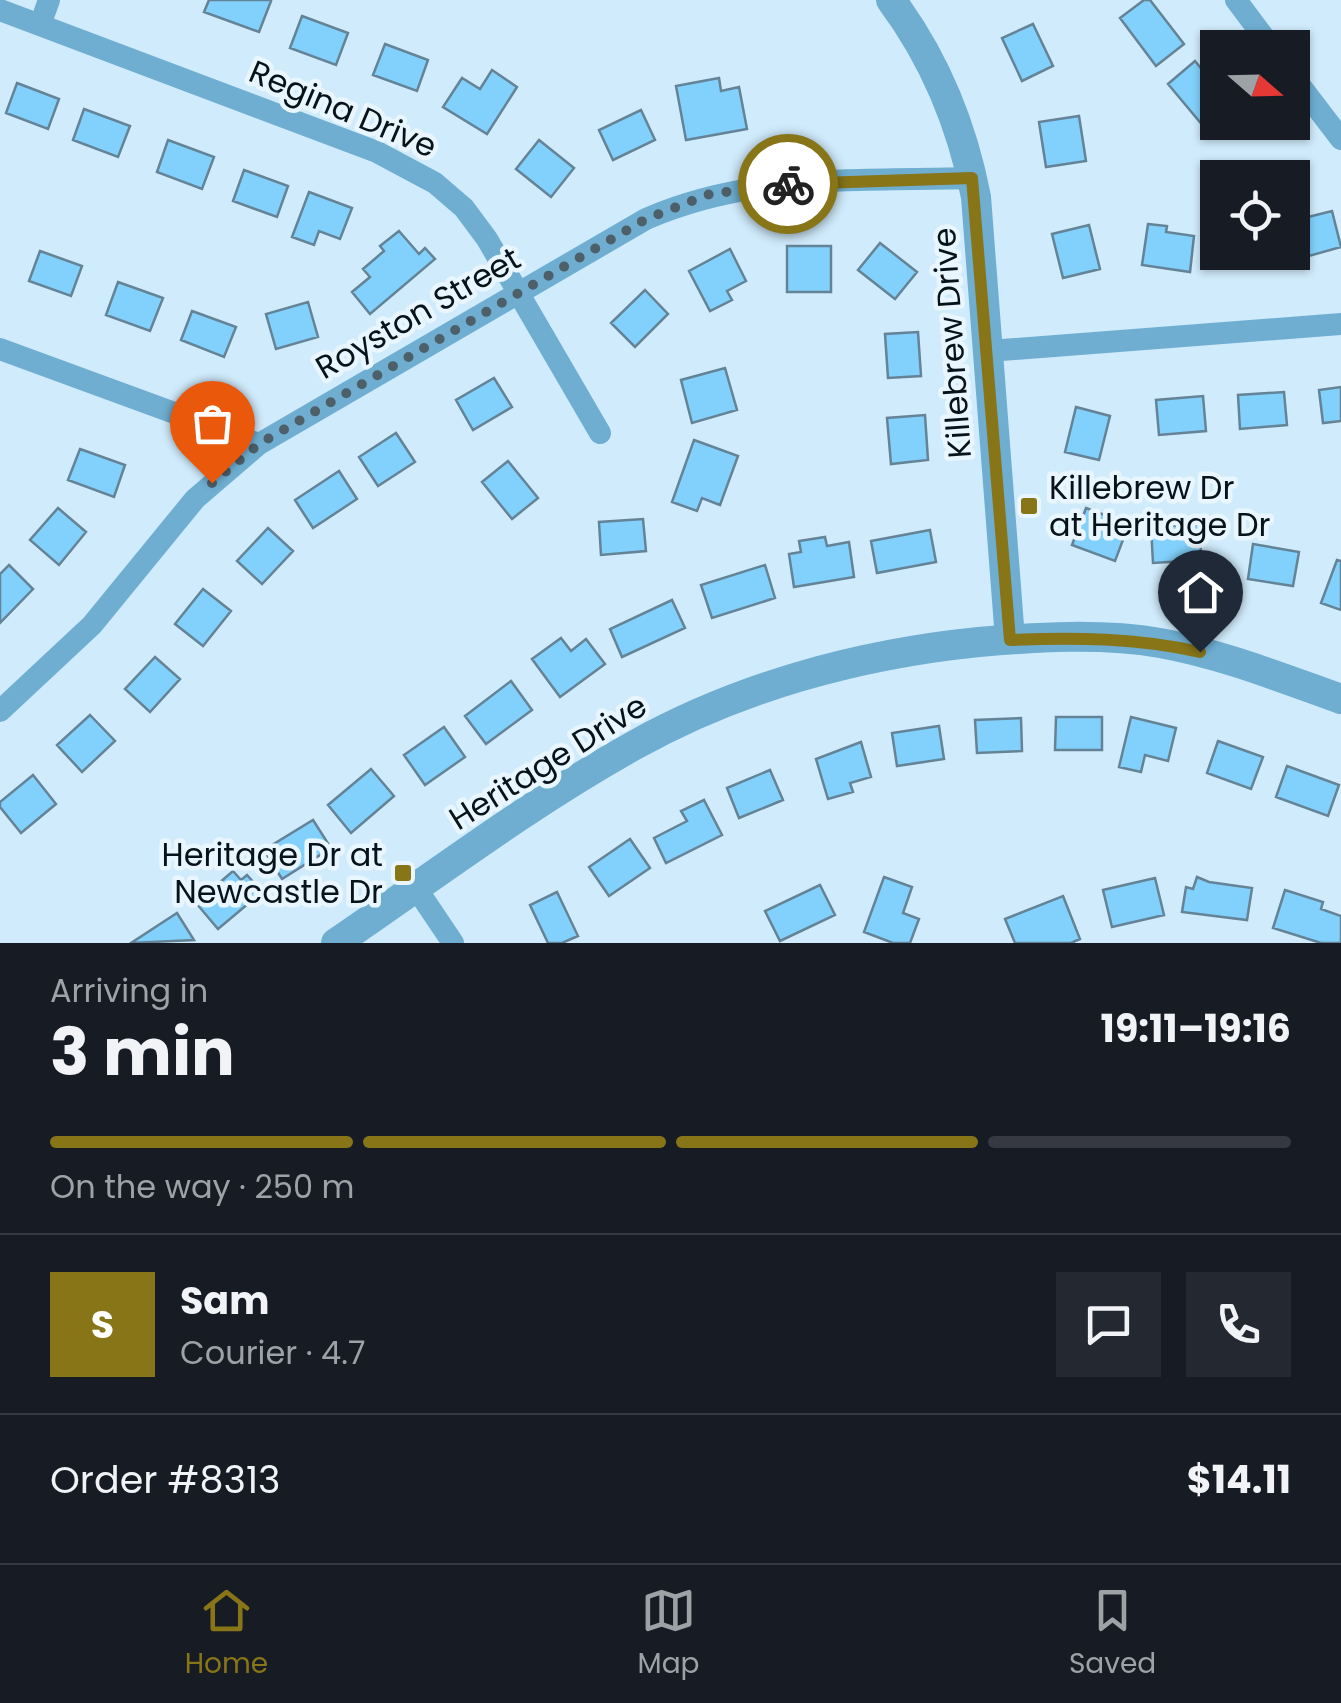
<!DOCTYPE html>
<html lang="en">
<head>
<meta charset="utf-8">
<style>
	body { margin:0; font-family:Poppins,sans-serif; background:#242831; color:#f1f3f6; height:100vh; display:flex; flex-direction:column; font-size:38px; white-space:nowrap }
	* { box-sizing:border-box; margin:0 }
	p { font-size:32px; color:#9ea1a6 }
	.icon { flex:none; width:55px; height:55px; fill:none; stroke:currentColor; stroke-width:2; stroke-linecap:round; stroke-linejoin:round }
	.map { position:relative; height:943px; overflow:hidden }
	.side { display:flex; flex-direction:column; background:#171b24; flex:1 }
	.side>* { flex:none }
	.needle { width:65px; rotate:110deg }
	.controls { position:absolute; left:1200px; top:30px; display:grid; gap:20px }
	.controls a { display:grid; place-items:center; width:110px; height:110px; border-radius:0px; background:#171b24; box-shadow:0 2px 8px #0004; font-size:50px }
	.pin { position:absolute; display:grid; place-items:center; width:85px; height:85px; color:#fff; margin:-102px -42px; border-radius:50% 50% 50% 0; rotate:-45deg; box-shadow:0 0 10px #0007 }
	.pin .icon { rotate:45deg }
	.courier { position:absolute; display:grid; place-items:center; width:100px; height:100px; margin:-50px; border:8px solid #877518; border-radius:50%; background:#fff; color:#222; box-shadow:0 2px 12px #0007 }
	.summary em { font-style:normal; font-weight:700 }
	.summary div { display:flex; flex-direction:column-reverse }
	.summary { display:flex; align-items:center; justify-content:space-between; height:170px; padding:0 50px }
	h1 { font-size:65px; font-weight:700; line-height:75px }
	.bar { display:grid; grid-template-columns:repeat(4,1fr); gap:15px 10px; align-content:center; height:120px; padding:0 50px }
	.bar i { height:12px; border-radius:8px; background:#363941 }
	.bar .current { background:#877518 }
	.bar p { grid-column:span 4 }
	.line { display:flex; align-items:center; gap:25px; padding:0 50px; border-top:2px solid #363941 }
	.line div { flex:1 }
	.round { display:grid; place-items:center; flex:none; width:105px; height:105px; border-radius:0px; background:#242831 }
	.tab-bar { display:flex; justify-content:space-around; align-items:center; height:140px; border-top:2px solid #363941; background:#171b24; font-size:28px; color:#9ea1a6 }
	.tab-bar a { display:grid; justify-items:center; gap:5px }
	.tab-bar .current { color:#877518 }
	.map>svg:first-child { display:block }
	.building { fill:#82d1fc; stroke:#648396; stroke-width:2.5 }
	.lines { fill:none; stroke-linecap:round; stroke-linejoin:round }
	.minor { stroke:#6faed1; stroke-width:22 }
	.tertiary { stroke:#6faed1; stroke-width:30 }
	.done { stroke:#4d5f69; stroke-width:10; stroke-dasharray:0 18 }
	.route { stroke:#877518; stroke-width:12 }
	.poi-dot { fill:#877518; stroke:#e9f6ff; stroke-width:4 }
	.labels { text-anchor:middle; stroke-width:9; stroke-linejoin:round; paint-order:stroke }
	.street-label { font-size:32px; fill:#07131a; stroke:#e9f6ff }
	.poi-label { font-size:32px; fill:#07131a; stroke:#e9f6ff; text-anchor:start }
</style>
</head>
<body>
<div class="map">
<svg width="1341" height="943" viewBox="0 0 1341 943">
	<rect width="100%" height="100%" fill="#d0ebfc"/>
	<!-- building -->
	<path class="building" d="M209,0H269L271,1L259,32L204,12Z
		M1144,0H1150L1184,44L1156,66L1120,18Z
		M302,16L348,33L336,65L290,48Z
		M1033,24L1053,66L1022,81L1002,38Z
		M385,44L428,60L417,91L373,75Z
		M1195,61L1218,89V116L1204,127L1168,84Z
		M492,70L517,87L487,134L443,107L462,78L480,89Z
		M719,78L721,91L739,87L747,129L686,140L676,86Z
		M17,83L59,99L48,129L6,113Z
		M84,109L130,126L118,157L73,140Z
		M641,110L655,140L613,160L599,130Z
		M1079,116L1086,161L1046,167L1039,122Z
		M168,140L214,157L202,189L157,172Z
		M539,140L574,168L551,197L516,169Z
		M244,170L288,186L277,217L233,201Z
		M309,192L352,208L340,239L319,231L314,245L292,237Z
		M1332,211L1341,247L1298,259L1292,221Z
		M1148,224L1167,226L1166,232L1194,236L1190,272L1142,265Z
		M1089,225L1100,269L1063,278L1052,234Z
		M399,231L419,254L425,248L435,259L370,314L352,292L370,277L363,269L384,251L380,246Z
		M880,243L917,272L895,299L858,270Z
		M787,246H831V292H787Z
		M730,249L746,281L727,291L732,300L710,311L689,271Z
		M40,251L82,266L71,296L29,281Z
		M1222,252H1270V260L1223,264Z
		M118,282L163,298L150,331L106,315Z
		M645,290L668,314L635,347L611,323Z
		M308,302L318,337L276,349L266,314Z
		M192,311L236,327L224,357L181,340Z
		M918,332L921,376L888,378L885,334Z
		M725,368L737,410L692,423L681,380Z
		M494,378L512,407L473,430L456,400Z
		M1341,387V421L1323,423L1319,390Z
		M1284,392L1287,425L1240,429L1238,395Z
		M1203,396L1206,431L1159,435L1156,400Z
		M1076,407L1110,416L1099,460L1065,452Z
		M925,415L928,460L891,464L887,418Z
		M396,433L415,462L378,486L359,457Z
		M694,440L738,456L720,505L702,498L697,511L672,502Z
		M80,449L125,465L114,497L68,480Z
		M508,461L538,498L512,519L482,482Z
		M339,471L357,499L313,528L295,500Z
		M58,508L86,532L59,565L30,540Z
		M1086,508L1129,524L1115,561L1072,545Z
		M643,519L646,551L601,555L599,522Z
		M1200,524L1201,560L1153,563L1151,527Z
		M268,528L293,551L262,584L237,561Z
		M930,530L936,562L877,573L871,541Z
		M825,537L827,546L849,542L854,577L794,587L789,554L801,552L799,541Z
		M1253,544L1299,552L1293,586L1248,579Z
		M1337,560L1341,561V610L1321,603Z
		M9,565L33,589L0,623V574Z
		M765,565L775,598L712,618L701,585Z
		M203,589L231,611L203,646L175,624Z
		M672,600L685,628L622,657L610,629Z
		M561,638L571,651L586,639L605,664L560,697L532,659Z
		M155,657L180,679L150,712L125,689Z
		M511,681L532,710L486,744L465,716Z
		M90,715L115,741L82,772L57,745Z
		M1056,717H1102V750H1055Z
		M1131,717L1176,728L1168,761L1145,755L1141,772L1119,767Z
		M1021,718L1022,751L977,753L975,720Z
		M939,726L944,759L897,766L892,733Z
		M444,727L465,757L425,785L404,755Z
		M1218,741L1263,757L1251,789L1207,773Z
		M861,742L871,777L850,783L853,792L828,799L816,759Z
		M1287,766L1339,785L1328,816L1276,797Z
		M371,769L394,796L351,833L328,805Z
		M770,770L783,800L739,818L727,788Z
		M33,775L56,804L21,833L0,807V802Z
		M704,800L722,835L666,863L654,838L687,821L681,811Z
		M313,820L331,848L282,879L264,850Z
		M630,839L650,868L609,896L589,867Z
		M233,871L241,880L247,875L262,892L218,929L196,903Z
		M884,877L912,887L903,913L919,919L910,943H893L864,932Z
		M1197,877L1209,882L1252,888L1247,920L1182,912L1186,887L1193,889Z
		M1155,878L1164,915L1112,927L1103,890Z
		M820,885L835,915L780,941L765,911Z
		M1285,890L1323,902L1321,909L1341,916V943H1321L1273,928Z
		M557,892L578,936L562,943H548L530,905Z
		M1063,896L1080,939L1071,943H1015L1005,919Z
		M177,913L194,940L131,943Z"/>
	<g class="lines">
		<!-- minor -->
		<path class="minor" d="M1236,0L1272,48
			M0,10L377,152L435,183L464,208L487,239L600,433
			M40,25L49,0
			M1292,75L1341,139
			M0,349L259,444
			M989,351L1341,324
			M0,711L92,625L195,499L259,444L646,219C751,173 860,181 972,178
			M416,888L453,943"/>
		<!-- tertiary -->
		<path class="tertiary" d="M891,0C935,59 962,125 976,197L1010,639
			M336,943C434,876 529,804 633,746C738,687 859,654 979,642C1037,637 1102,633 1160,643C1222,654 1282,678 1341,699"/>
	</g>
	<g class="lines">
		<!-- done -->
		<path class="done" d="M212,483L259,444L646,219L710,194L788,184"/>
		<!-- route -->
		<path class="route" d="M788,184L972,178L1010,640C1074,637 1138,638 1200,652"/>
	</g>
	<!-- markers -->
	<g class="poi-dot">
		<rect x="1019" y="496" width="20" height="20" rx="5"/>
		<rect x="393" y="863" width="20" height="20" rx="5"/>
	</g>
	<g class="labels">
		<!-- street labels -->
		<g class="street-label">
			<text transform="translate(343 109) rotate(23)" y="11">Regina Drive</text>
			<text transform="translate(418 313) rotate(-30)" y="11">Royston Street</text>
			<text transform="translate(952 343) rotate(-94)" y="11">Killebrew Drive</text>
			<text transform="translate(548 762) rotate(-32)" y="11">Heritage Drive</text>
		</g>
		<!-- poi labels -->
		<g class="poi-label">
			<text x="1049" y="499">Killebrew Dr<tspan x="1049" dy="37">at Heritage Dr</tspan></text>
			<text x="383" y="866" text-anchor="end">Heritage Dr at<tspan x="383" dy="37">Newcastle Dr</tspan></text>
		</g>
	</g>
</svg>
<div class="controls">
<a><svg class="needle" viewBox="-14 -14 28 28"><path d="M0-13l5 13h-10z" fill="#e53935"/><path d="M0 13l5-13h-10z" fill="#9ea1a6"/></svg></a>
<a><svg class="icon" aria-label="locate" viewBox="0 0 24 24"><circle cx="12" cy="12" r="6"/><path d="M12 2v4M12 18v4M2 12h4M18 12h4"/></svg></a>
</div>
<div class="pin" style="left:212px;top:483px;background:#ea580c"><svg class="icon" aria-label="bag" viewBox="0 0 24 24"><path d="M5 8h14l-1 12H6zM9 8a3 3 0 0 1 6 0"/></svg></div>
<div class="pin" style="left:1200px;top:652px;background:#1f2937"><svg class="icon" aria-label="home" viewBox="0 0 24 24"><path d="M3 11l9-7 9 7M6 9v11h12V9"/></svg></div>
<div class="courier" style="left:788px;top:184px"><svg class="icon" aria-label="bike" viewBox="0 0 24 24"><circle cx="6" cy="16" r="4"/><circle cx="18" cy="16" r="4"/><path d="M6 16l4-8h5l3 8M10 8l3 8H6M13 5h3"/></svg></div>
</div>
<section class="side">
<div class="summary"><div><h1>3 min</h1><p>Arriving in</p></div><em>19:11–19:16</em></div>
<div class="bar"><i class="current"></i><i class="current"></i><i class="current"></i><i></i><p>On the way · 250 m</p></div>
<div class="line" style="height:180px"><b class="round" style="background:#877518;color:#fff">S</b><div><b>Sam</b><p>Courier · 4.7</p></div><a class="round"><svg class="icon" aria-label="chat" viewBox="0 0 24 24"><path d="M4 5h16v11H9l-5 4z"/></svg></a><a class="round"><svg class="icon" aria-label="phone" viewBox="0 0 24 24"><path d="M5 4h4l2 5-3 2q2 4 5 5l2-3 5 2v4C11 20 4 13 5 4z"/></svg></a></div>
<div class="line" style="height:130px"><div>Order #8313</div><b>$14.11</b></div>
</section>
<nav class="tab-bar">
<a class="current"><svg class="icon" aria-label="home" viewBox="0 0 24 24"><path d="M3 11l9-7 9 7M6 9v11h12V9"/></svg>Home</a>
<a><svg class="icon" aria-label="map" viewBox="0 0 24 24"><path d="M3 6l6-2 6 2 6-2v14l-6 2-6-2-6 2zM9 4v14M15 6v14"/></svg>Map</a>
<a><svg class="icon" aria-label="saved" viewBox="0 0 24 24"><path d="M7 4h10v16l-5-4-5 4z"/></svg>Saved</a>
</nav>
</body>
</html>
